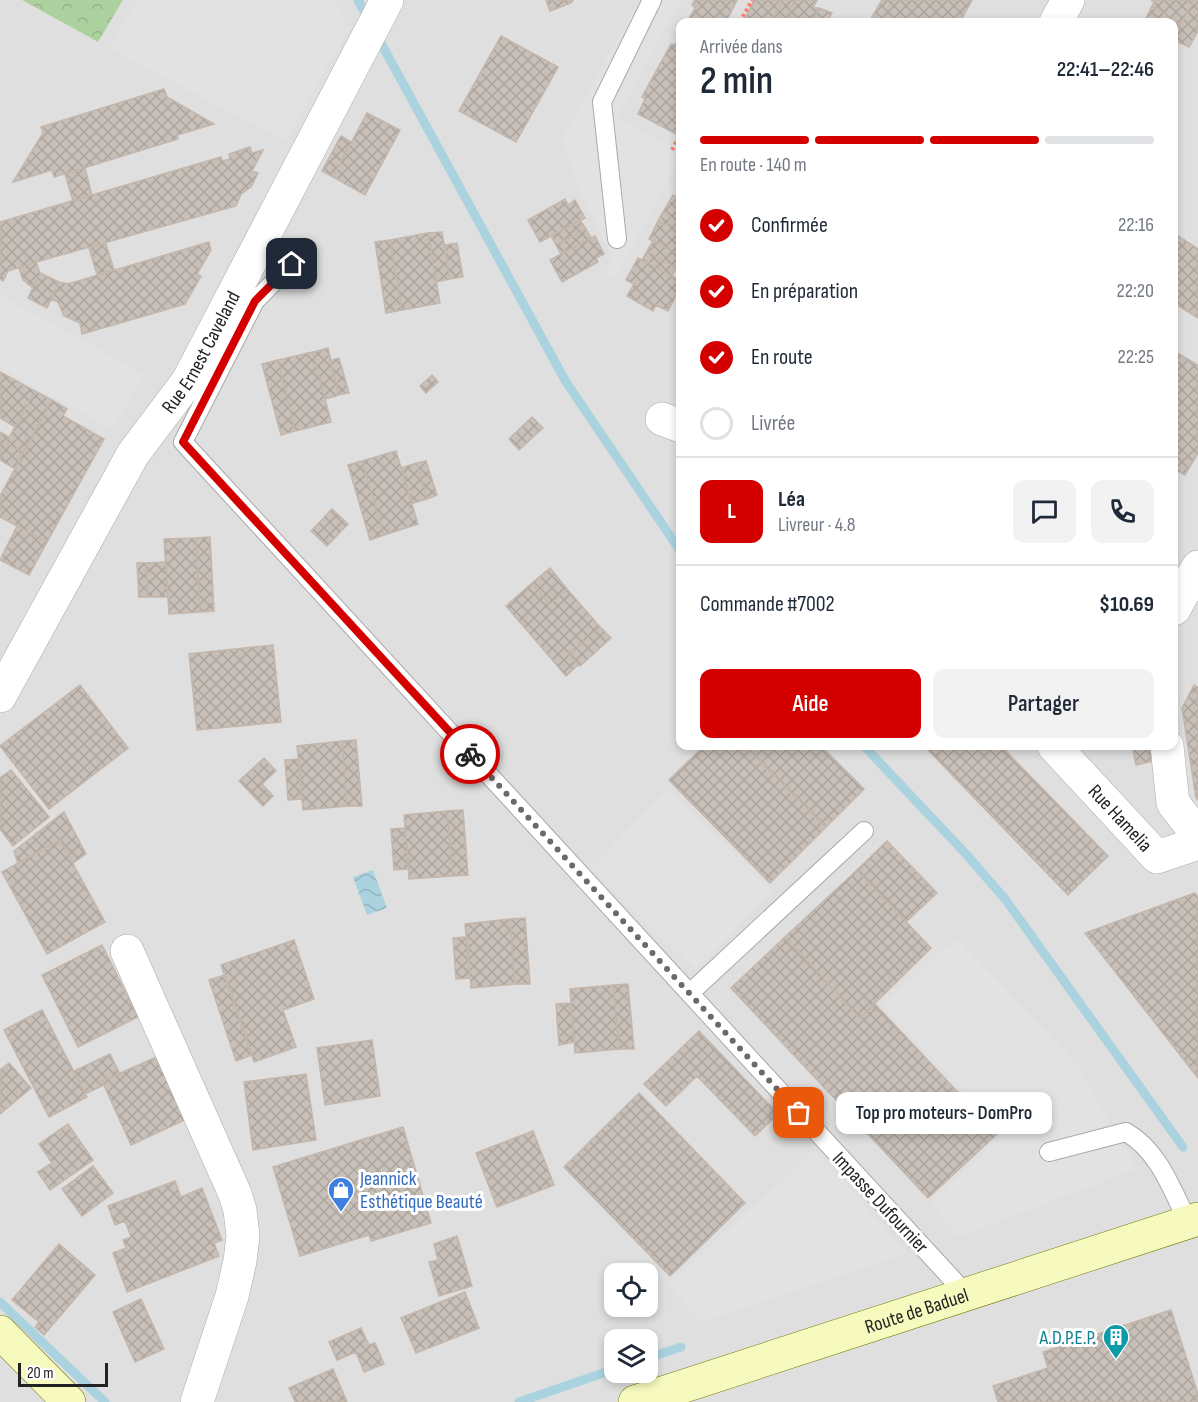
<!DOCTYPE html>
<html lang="fr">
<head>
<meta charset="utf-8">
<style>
	body { margin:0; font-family:"Sofia Sans Condensed",sans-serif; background:#f2f2f3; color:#1f2937; height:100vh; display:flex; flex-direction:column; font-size:22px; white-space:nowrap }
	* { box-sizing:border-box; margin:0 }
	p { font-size:20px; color:#747a83 }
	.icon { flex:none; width:33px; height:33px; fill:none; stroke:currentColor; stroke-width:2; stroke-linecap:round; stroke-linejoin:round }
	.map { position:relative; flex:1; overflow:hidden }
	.panel { position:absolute; left:676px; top:18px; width:502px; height:732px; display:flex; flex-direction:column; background:#fff; border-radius:12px; box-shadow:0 3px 9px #0003 }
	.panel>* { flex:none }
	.controls { position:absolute; left:604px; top:1263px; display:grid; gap:12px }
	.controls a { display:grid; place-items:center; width:54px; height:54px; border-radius:12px; background:#fff; box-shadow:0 3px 9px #0003; font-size:30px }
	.scale { position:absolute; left:18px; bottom:15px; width:90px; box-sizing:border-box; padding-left:6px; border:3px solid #222; border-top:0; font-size:16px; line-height:21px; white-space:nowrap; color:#222; -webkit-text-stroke:4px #fff; paint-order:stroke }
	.pin { position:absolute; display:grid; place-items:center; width:51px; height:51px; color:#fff; margin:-26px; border-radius:12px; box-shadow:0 3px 9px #0006 }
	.courier { position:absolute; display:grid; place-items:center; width:60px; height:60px; margin:-30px; border:4px solid #d40000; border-radius:50%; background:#fff; color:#222; box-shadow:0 2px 8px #0007 }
	.bubble { position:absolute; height:42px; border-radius:12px; background:#fff; box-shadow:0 3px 9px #0003; font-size:20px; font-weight:600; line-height:42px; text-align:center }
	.head em { font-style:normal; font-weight:600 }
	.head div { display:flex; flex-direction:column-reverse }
	.head { display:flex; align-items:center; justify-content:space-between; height:102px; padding:0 24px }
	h1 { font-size:39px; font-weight:600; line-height:45px }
	.bar { display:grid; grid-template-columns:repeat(4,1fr); gap:9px 6px; align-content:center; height:72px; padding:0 24px }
	.bar i { height:8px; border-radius:4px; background:#e0e1e3 }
	.bar .on { background:#d40000 }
	.bar p { grid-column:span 4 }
	.line { display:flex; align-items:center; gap:15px; padding:0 24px; border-top:2px solid #e0e1e3 }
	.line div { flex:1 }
	.round { display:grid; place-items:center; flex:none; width:63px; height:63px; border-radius:12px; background:#f2f2f3 }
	ol { padding:0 24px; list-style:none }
	li { display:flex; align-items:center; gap:18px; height:66px }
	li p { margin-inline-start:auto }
	li .icon { padding:6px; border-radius:50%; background:#d40000; color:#fff; stroke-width:4 }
	li:last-child { color:#747a83 }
	li i { width:33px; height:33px; border:3px solid #e0e1e3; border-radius:50% }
	.cta { display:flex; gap:12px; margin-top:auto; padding:12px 24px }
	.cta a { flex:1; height:69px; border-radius:12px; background:#d40000; color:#fff; font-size:24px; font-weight:600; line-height:69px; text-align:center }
	.cta a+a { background:#f2f2f3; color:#1f2937 }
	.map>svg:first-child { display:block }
	.residential { fill:#e0dfdf; fill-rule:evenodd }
	.forest { fill:url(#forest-crowns) }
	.parking { fill:#e2e2e2 }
	.water { fill:url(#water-waves) }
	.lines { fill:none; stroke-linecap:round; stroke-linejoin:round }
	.stream { stroke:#aad3df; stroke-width:9 }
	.building { fill:url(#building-cross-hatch); stroke:#c4b6ab; stroke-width:1.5 }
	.lane-casing { stroke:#a9a9a9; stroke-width:20 }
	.street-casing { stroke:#a9a9a9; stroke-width:34 }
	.secondary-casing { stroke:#707d05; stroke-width:34 }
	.path { stroke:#fa8072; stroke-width:4; stroke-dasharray:3 3; stroke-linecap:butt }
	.lane { stroke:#fff; stroke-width:18 }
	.street { stroke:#fff; stroke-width:33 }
	.secondary { stroke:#f7fabf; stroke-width:33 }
	.done { stroke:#6b6a68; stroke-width:6; stroke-dasharray:0 10.8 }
	.route { stroke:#d40000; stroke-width:8 }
	.labels { text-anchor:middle; stroke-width:6; stroke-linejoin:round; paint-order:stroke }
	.street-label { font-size:20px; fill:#222; stroke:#fff }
	.shop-label { font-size:20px; fill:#366cbe; stroke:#fff; text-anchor:start }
	.culture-label { font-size:20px; fill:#0d838f; stroke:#fff; text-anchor:end }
</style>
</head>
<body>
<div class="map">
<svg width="1198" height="1402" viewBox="0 0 1198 1402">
	<defs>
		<pattern id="forest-crowns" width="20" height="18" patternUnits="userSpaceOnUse" patternTransform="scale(1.5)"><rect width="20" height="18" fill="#add19e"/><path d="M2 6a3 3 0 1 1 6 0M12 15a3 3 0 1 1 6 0" fill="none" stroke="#95b388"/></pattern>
		<pattern id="water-waves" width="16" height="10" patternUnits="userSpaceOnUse" patternTransform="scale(1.5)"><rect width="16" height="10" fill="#aad3df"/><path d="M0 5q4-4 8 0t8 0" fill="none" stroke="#92b5bf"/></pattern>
		<pattern id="building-cross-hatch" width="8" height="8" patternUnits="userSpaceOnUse" patternTransform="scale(1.5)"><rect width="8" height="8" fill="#c7bfb8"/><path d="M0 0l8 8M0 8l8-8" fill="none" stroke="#aba49e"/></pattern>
	</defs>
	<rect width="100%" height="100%" fill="#f2efe9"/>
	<!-- residential -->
	<path class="residential" d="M0,0H22L98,42L123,0H1198V1402H0ZM681,22H1174V746H681ZM615,1274H648V1306H615ZM615,1340H648V1372H615Z"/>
	<!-- forest -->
	<path class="forest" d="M22,0H123L98,42Z"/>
	<!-- parking -->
	<path class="parking" d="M137,0H334L349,28L285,141L109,48Z
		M639,0H681L617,117L681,153V156L615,279L604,273L613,258L577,186L562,139Z
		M0,295L144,374L112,430L0,367Z
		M667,789L772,891L696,970L591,868Z
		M957,938L1076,1063L1137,1169L958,1237L930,1203L1004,1133L882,1005Z
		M815,1150L907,1253L701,1322L669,1284Z"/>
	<!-- water -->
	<path class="water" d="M373,870L387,908L367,915L353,877Z"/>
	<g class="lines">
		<!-- stream -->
		<path class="stream" d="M358,0L368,19
			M376,34L566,382L681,552
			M864,746L966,854L1005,899L1183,1147
			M0,1302L105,1402
			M648,1358L681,1347
			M519,1402L615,1369"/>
	</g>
	<!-- building -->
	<path class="building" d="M546,0H573L571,3L550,11Z
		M695,0H737L726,22H687L695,8L692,5Z
		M754,0H783L771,22H751L745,19Z
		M783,0H795L783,22H776L773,20Z
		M795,0H817L813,8H819L811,22H783Z
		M882,0H972L960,22H869Z
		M1151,0H1194L1174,36V22H1170L1172,18L1152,6L1154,2Z
		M1194,0H1198V31L1189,47L1174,40V36Z
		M1152,6L1172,18L1170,22H1144Z
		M819,8L832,13L827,22H811Z
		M501,36L558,67L516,142L459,111Z
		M677,41L681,43V103L675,114L681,117V129L678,135L638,114L645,99L642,97L671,44L675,45Z
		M164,89L167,97L214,124L177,135L178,139L54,177L52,170L13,182L43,133L41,127Z
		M367,113L400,130L365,195L333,177Z
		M341,136L351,142L333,177L322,171Z
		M250,147L252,153L263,150L252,171L258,173L251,187L241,194L236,206L36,262L8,271L3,281L0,279V222L221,157L222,161L230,159L229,154Z
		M85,168L92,195L73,201L65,174Z
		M673,195L681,201V256L649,239L658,221L666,226L671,217L663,212Z
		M565,199L568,205L575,200L585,218L540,242L528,220Z
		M663,212L671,217L666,226L658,221Z
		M580,220L586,229L556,245L551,236Z
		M586,229L591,238L561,254L556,245Z
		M442,232L450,279L436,282L428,233Z
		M428,233L440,303L402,310L390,240Z
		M1174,233L1198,249V318L1174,303Z
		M595,236L604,254L596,258L598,262L562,282L550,260Z
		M390,240L402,310L386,313L375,242Z
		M653,241L681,256L676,267L647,251Z
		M209,242L211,250L197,274L201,276L185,304L82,334L80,323L64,316L58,302L51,299L59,282L68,284Z
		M457,243L463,277L450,279L444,245Z
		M106,244L114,270L97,275L89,248Z
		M647,251L676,267L672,276L642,260Z
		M638,258L681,281V286L668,311L656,305L653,311L627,296L634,284L626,280Z
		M36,262L40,273L33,288L23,280L19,268Z
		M40,273L59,282L47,308L28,298Z
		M328,348L339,395L325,399L313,352Z
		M1174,351L1198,365V453L1185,475L1174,469Z
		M313,352L331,422L295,431L278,360Z
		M339,358L349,393L339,395L330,361Z
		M278,360L295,431L281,435L262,364Z
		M0,372L35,391L15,427L0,418Z
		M432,375L438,382L426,393L420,386Z
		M35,391L52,400L23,452L6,443Z
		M52,400L67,409L63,416L104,439L47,542L0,517V496Z
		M532,417L543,428L519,450L509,439Z
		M0,432L9,437L6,443L23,452L15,469L0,460Z
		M396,451L418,524L384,535L362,461Z
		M362,461L384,535L370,540L348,465Z
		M426,461L437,495L427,499L417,463Z
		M417,463L427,499L413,503L401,468Z
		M332,509L348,524L327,546L311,531Z
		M17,526L47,542L29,575L0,560Z
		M210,537L214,611L200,612L196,538Z
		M196,538L200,612L169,614L164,539Z
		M166,562L167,597H148L146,563Z
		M137,563H146L148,597H139Z
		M550,568L567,589L550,604L532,583Z
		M532,583L550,604L567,589L600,627L569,654L578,665L566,676L506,606Z
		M600,627L611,638L580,666L569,654Z
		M273,645L281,722L197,730L189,654Z
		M80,685L128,748L49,809L0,746Z
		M1194,685L1198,687V800L1196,798L1182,708Z
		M356,740L362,806H347L342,741Z
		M342,741L347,806L303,810L297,746Z
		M704,746H745L826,827L770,883L669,780Z
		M745,746H821L864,789L826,827Z
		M932,746H1001L1108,856L1068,895L928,750Z
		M1132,746H1155L1158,760L1136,765Z
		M264,758L276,771L262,784L273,796L263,806L239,781Z
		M299,759L302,799L288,800L285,760Z
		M11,770L49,817L13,846L0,829V778Z
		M463,810L468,875L453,876L447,811Z
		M447,811L453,876L409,879L404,815Z
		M64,812L86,854L73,863L60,840L18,864L14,851Z
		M405,828L409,869L394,870L391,829Z
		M60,840L105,922L47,954L2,872Z
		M887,841L937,893L906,922L857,870Z
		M857,870L931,948L860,1018L785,937Z
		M1195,893L1198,897V1078L1085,933Z
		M525,918L530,984H515L510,919Z
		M510,919L515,984L471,988L465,924Z
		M467,937L470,978L456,979L453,938Z
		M785,937L860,1018L875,1004L997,1134L928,1198L731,988Z
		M294,940L314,999L283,1010L296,1047L254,1062L221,965Z
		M102,945L138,1017L78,1047L42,975Z
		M225,975L252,1055L236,1061L209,980Z
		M628,984L634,1049H619L613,985Z
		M613,985L619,1049L575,1053L570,989Z
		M570,1003L574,1042L559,1045L556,1004Z
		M42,1010L87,1097L49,1117L4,1030Z
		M699,1031L778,1114L755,1136L697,1076L666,1106L644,1084Z
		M372,1040L380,1096L325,1105L317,1048Z
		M110,1054L120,1074L102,1081L104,1085L85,1094L74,1071Z
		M159,1056L187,1119L131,1145L102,1081Z
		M9,1063L31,1088L0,1114V1070Z
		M306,1074L316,1140L253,1150L244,1082Z
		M639,1093L745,1203L670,1276L564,1167Z
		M68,1124L93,1160L50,1190L38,1172L52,1163L39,1144Z
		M403,1127L431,1223L371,1241L369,1235L300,1256L273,1167Z
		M533,1131L554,1185L497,1207L476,1153Z
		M93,1166L113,1193L82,1216L62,1189Z
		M175,1181L181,1197L202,1188L222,1240L214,1243L219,1256L127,1292L113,1253L126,1248L123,1240L131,1237L125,1221L115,1225L108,1206Z
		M457,1236L472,1286L439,1296L429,1262L438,1260L434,1244Z
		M59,1244L95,1275L44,1335L35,1327L39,1322L12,1300Z
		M465,1292L479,1328L416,1353L401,1318Z
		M141,1299L164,1349L135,1362L113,1312Z
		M1171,1310L1198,1394V1402H998L993,1386L1048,1368L1043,1352Z
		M361,1328L369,1345L375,1343L384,1364L364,1372L356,1352L337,1360L329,1342Z
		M333,1369L347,1402H295L289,1388Z"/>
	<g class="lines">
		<!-- lane casing -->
		<g class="lane-casing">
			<path id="lane" d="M617,239L602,102L652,0
				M292,264L255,301L183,442L966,1294
				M690,993L864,831
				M1049,1152L1126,1132C1159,1151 1172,1190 1188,1222"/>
		</g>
		<!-- street casing -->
		<g class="street-casing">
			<g id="street">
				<path d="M1056,22L1068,0"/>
				<path d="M662,419L681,426"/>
				<path d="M1174,609L1198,567"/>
				<path id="s1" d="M0,696L133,454L188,381L387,0"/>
				<path id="s2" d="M1054,746L1157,857L1198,843"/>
				<path d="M1167,746L1173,803L1198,835"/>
				<path d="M127,951L235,1194L240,1210L243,1236L240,1261L232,1296L197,1402"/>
			</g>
		</g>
		<!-- secondary casing -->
		<g class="secondary-casing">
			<g id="secondary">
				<path d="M0,1332L69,1402"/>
				<path id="s3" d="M635,1402L1198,1219"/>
			</g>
		</g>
		<!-- path -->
		<path class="path" d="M740,22L752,0
			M672,150L681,133"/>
		<!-- lane -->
		<use href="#lane" class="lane"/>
		<!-- street -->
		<use href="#street" class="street"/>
		<!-- secondary -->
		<use href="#secondary" class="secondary"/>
	</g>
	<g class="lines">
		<!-- done -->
		<path class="done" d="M470,754L799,1113"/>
		<!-- route -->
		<path class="route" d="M292,264L255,301L183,442L470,754"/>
	</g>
	<!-- icons -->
	<defs>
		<g id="shop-pin" transform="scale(1.35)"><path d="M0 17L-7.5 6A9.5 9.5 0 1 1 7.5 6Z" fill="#3f7fe0" stroke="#fff"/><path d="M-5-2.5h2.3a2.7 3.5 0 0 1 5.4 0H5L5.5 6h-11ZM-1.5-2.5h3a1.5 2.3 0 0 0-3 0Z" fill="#fff"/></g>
		<g id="building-pin" transform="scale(1.35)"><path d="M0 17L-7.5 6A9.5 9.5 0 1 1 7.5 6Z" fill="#0f9aa8" stroke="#fff"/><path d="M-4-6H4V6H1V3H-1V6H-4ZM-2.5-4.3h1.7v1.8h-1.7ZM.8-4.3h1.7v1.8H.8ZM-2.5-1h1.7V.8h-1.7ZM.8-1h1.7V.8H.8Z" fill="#fff"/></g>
	</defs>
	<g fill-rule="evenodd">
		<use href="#shop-pin" x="341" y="1190"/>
		<use href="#building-pin" x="1116" y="1337"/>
	</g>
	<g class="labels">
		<!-- street labels -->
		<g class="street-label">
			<text dy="7" stroke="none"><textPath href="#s1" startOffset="399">Rue Ernest Caveland</textPath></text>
			<text dy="7" stroke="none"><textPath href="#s2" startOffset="98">Rue Hamelia</textPath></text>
			<text transform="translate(881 1202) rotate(47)" y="7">Impasse Dufournier</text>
			<text dy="7" stroke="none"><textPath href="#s3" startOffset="296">Route de Baduel</textPath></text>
		</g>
		<!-- shop labels -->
		<g class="shop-label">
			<text x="360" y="1185">Jeannick<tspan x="360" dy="23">Esthétique Beauté</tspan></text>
		</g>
		<!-- culture labels -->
		<g class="culture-label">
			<text x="1096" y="1344">A.D.P.E.P.</text>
		</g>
	</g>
</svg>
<div class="controls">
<a><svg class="icon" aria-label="locate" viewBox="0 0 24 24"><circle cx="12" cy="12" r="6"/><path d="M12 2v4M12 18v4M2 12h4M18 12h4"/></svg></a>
<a><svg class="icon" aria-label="layers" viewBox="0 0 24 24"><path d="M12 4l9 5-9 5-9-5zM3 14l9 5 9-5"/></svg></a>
</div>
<div class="scale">20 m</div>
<div class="pin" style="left:799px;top:1113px;background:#ea580c"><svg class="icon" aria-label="bag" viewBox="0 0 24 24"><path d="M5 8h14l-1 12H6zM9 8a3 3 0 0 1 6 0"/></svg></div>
<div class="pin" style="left:292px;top:264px;background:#1f2937"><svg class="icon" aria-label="home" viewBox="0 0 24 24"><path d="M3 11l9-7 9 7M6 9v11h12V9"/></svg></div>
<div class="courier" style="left:470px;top:754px"><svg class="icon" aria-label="bike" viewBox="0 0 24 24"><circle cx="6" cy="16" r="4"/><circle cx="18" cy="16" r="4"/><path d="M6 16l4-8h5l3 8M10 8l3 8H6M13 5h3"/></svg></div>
<div class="bubble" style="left:836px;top:1092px;width:216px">Top pro moteurs- DomPro</div>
<section class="panel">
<div class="head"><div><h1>2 min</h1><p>Arrivée dans</p></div><em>22:41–22:46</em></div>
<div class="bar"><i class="on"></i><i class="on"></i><i class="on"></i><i></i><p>En route · 140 m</p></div>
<ol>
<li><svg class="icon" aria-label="check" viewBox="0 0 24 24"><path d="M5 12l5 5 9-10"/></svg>Confirmée<p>22:16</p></li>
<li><svg class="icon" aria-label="check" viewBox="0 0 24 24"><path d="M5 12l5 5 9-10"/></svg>En préparation<p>22:20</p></li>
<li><svg class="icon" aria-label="check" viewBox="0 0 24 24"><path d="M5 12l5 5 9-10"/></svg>En route<p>22:25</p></li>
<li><i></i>Livrée</li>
</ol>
<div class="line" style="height:108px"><b class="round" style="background:#d40000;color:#fff">L</b><div><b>Léa</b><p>Livreur · 4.8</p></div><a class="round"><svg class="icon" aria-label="chat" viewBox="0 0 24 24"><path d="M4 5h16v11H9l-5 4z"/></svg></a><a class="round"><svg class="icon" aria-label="phone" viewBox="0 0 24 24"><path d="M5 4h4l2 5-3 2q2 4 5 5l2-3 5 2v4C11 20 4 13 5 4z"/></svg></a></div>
<div class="line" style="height:78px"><div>Commande #7002</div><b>$10.69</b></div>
<div class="cta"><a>Aide</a><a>Partager</a></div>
</section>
</div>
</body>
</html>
